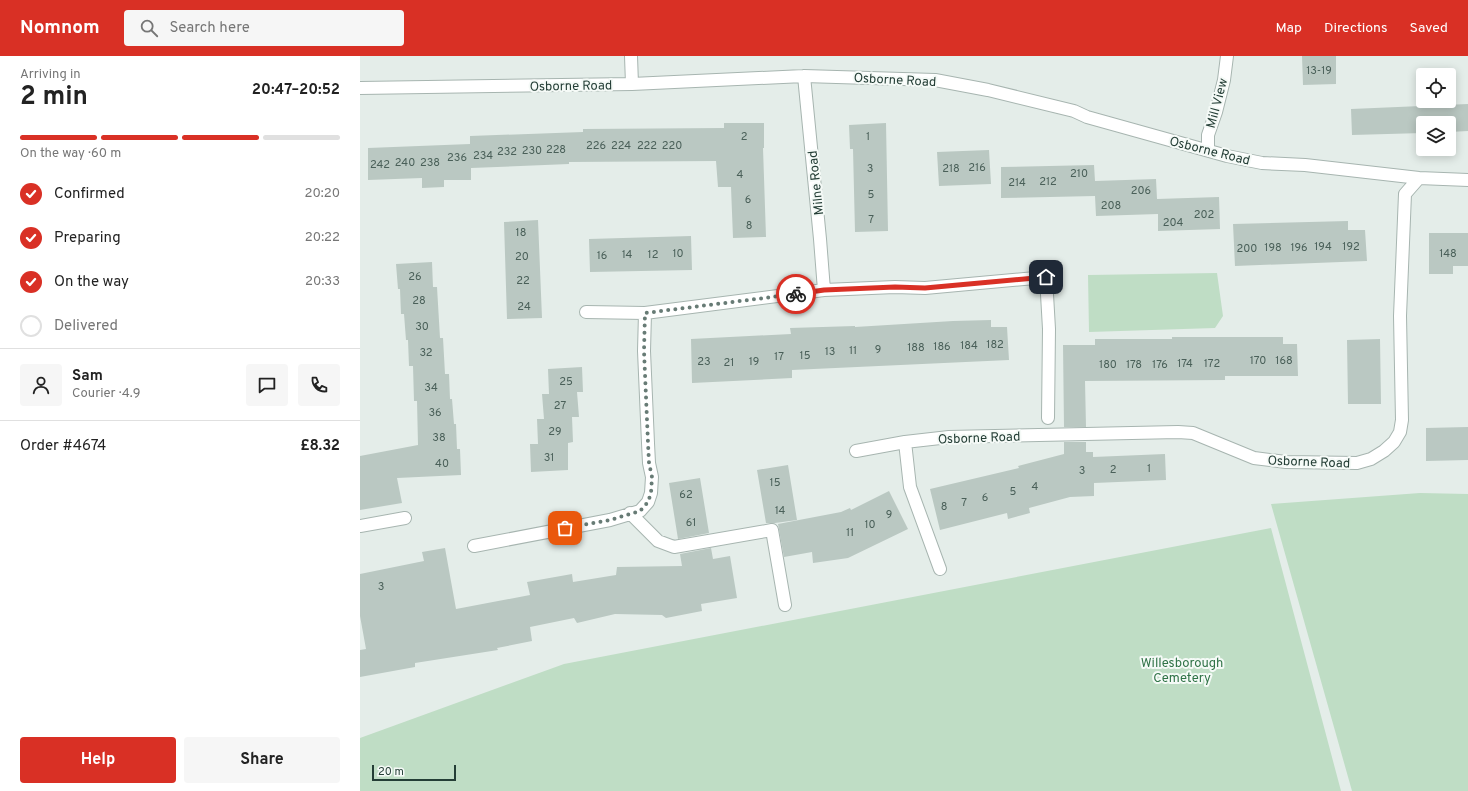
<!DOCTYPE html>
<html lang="en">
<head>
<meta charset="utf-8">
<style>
	body { margin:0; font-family:Overpass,sans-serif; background:#f6f6f6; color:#222; height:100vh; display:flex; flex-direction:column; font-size:15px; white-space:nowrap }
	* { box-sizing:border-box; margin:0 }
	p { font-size:13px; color:#767676 }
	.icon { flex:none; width:22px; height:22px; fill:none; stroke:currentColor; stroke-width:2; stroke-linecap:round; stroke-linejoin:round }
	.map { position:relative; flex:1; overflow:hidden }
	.sheet { display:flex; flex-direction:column; background:#fff; width:360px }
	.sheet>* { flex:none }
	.buttons { position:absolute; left:1056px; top:12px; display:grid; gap:8px }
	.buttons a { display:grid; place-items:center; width:40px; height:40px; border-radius:4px; background:#fff; box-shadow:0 2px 10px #0003; font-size:20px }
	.scale { position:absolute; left:12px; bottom:10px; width:84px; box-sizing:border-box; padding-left:4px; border:2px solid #243e36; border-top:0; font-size:11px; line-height:14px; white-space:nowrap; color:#243e36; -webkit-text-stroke:3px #f5faf7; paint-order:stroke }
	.pin { position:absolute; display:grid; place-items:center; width:34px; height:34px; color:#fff; margin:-17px; border-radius:8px; box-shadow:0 2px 6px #0006 }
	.courier { position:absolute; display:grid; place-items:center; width:40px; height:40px; margin:-20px; border:3px solid #d93025; border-radius:50%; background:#fff; color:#222; box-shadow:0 1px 5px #0007 }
	.headline em { font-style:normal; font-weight:700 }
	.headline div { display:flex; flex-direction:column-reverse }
	.headline { display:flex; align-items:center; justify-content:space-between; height:68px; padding:0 20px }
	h1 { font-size:26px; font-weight:700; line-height:30px }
	.bar { display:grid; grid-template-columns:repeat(4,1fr); gap:6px 4px; align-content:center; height:48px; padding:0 20px }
	.bar i { height:5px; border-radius:3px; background:#e0e0e0 }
	.bar .on { background:#d93025 }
	.bar p { grid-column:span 4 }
	.line { display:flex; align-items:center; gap:10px; padding:0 20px; border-top:1px solid #e0e0e0 }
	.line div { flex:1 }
	.round { display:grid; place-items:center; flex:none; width:42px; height:42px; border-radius:4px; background:#f6f6f6 }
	ol { padding:0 20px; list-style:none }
	li { display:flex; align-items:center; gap:12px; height:44px }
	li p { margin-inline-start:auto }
	li .icon { padding:4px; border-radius:50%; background:#d93025; color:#fff; stroke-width:4 }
	li:last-child { color:#767676 }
	li i { width:22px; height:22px; border:2px solid #e0e0e0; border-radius:50% }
	.primary-button { display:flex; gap:8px; margin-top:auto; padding:8px 20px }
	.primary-button a { flex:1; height:46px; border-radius:4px; background:#d93025; color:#fff; font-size:16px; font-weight:700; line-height:46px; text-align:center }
	.primary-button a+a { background:#f6f6f6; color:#222 }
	header { display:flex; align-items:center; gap:24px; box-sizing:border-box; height:56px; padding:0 20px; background:#d93025; color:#fff }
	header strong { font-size:19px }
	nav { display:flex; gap:22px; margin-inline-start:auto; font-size:14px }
	.search { width:280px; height:36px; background:#f6f6f6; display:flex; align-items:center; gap:10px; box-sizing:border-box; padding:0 14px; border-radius:4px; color:#767676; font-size:15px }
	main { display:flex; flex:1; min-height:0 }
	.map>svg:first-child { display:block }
	.green { fill:#bfddc5 }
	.building { fill:#bac8c2 }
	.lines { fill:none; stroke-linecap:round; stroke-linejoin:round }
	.minor-casing { stroke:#a7b5b0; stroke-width:14 }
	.minor { stroke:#fff; stroke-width:12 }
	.done { stroke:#677b75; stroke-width:4; stroke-dasharray:0 7.2 }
	.route { stroke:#d93025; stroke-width:5 }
	.labels { text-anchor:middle; stroke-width:4; stroke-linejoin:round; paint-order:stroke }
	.number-label { font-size:11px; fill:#4a6059 }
	.street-label { font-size:13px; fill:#243e36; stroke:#f5faf7 }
	.park-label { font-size:13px; fill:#307347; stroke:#f5faf7 }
</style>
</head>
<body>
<header>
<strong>Nomnom</strong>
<div class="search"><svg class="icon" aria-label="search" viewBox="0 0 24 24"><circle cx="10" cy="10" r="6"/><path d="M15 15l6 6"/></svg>Search here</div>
<nav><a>Map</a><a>Directions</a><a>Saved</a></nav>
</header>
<main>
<section class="sheet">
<div class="headline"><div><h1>2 min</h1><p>Arriving in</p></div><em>20:47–20:52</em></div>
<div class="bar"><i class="on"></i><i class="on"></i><i class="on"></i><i></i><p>On the way · 60 m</p></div>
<ol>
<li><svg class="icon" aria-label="check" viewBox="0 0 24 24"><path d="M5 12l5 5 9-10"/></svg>Confirmed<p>20:20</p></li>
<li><svg class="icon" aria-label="check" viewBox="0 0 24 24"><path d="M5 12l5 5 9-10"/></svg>Preparing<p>20:22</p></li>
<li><svg class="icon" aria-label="check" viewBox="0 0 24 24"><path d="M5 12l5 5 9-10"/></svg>On the way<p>20:33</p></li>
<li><i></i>Delivered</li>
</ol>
<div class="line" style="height:72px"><a class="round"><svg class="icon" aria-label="person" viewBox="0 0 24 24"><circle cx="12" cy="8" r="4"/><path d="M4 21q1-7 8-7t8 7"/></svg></a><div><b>Sam</b><p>Courier · 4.9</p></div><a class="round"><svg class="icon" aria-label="chat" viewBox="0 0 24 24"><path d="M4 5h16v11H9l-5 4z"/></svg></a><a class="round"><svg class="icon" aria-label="phone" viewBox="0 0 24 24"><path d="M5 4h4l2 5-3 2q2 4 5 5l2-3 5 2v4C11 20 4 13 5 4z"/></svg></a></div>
<div class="line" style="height:52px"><div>Order #4674</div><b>£8.32</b></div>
<div class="primary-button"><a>Help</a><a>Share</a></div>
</section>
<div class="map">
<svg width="1108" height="735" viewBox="0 0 1108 735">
	<rect width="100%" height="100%" fill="#e4ede9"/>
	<!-- green -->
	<path class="green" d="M857,217L863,260L855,272L729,276L728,219Z
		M1060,437L1108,438V735H992L911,448Z
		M911,472L981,735H0V682L204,608Z"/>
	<!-- building -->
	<path class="building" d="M942,0H976V28L943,29Z
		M1108,48V75L1089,76V67H1063V77L992,79L991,53Z
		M364,67H404V92H403L406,181L373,182L371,131H358L356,105L209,106V108L111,112V124H84V131L62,132V122L8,124V92L110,88V80L223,76V73L364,72Z
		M526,67L528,175L495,176L493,93H490L489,69Z
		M629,94L631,128L579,130L577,96Z
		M734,109L735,125L796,123L797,143L859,141L860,173L798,175V158L736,160L735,140L641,142V111Z
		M178,164L182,262L147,263L144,166Z
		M988,165V174H1005L1007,205L875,210L873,168Z
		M1069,177H1108V210H1093V218H1069Z
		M331,180L332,214L230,216L229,183Z
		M72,206L73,231H77L80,282H83L85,318H89L90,343H92L94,368H96L97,393H100L101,419L37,422L42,447L0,454V400L58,389L57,345H54L53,310H49L48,284H46L44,258H41L40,233H38L36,208Z
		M631,264V271H647L649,304L432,314V322L332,327L331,283L431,278L430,272L495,270V271L593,265Z
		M812,281H923V288H937L938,320H865V324L725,325L726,371H704L703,289H735V283H812Z
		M1020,283L1021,348H988L987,284Z
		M222,311L223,336H217L219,361H212L213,386L208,387V414L171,416L170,388H178L177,363H184L182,338H189L188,313Z
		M1108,371V404L1066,405V372Z
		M704,386H726V396H733V401L805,398L806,424L734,427V440L710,441L669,452L670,457L648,463L647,457L580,474L570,433L659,412L658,410L704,398Z
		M428,409L437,464L415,467H406L397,414Z
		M340,422L349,477L318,483L309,427Z
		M529,435L548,473L488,502L453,507L452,496L424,501L418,468L481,456L490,452L491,454Z
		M85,492L96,553L170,539L167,526L212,518L213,526L256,519L257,511L322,510L320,498L351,492L353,503L370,500L377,542L341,548L342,555L306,562L302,559L255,558L217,567L214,562L170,571L172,585L137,592L138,594L55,607V611L0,621V594L6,593L0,560V518L64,505L62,496Z"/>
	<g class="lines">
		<!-- minor casing -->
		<g class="minor-casing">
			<path id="minor" d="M271,0L272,28
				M444,20L460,183L464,234
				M0,32L272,28L444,20L575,24L628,34L714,55L727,61L867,100L902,107L945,109L1059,122L1108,124
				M848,94V79L856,56L864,24L867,0
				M226,256L285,257L464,234L535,231L565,232L686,221L689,273L688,362
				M545,386L550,431L580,513
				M496,395L545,386L589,381L818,376L833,377L894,402L926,406L997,407L1011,403L1024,395L1034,386L1040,376L1042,364L1040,260L1045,138L1059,122
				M270,457L298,485L314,491L412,474L425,549
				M0,470L45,462
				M114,490L250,464L280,455L288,446L291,437L292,421L289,407L288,387L284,295L285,257"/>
		</g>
		<!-- minor -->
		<use href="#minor" class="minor"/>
	</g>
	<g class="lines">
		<!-- done -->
		<path class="done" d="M205,472L250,464L280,455L288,446L291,437L292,421L289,407L288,387L284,295L285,257L436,238"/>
		<!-- route -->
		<path class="route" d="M436,238L464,234L535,231L565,232L686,221"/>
	</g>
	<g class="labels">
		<!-- number labels -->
		<g class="number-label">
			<text x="959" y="18">13-19</text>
			<text x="384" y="84">2</text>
			<text x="508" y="84">1</text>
			<text x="236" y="93">226</text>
			<text x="261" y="93">224</text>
			<text x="287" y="93">222</text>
			<text x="312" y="93">220</text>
			<text x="196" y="97">228</text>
			<text x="172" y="98">230</text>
			<text x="147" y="99">232</text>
			<text x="123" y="103">234</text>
			<text x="97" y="105">236</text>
			<text x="45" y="110">240</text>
			<text x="70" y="110">238</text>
			<text x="20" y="112">242</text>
			<text x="617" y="115">216</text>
			<text x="510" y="116">3</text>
			<text x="591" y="116">218</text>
			<text x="719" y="121">210</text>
			<text x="380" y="122">4</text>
			<text x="688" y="129">212</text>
			<text x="657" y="130">214</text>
			<text x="781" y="138">206</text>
			<text x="511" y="142">5</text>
			<text x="388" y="147">6</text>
			<text x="751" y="153">208</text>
			<text x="844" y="162">202</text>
			<text x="511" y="167">7</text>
			<text x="813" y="170">204</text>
			<text x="389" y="173">8</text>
			<text x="161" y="180">18</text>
			<text x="963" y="194">194</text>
			<text x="991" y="194">192</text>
			<text x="913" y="195">198</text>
			<text x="939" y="195">196</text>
			<text x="887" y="196">200</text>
			<text x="318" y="201">10</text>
			<text x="1088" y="201">148</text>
			<text x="267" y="202">14</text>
			<text x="293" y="202">12</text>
			<text x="242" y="203">16</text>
			<text x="162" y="204">20</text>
			<text x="55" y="224">26</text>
			<text x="163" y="228">22</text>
			<text x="59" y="248">28</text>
			<text x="164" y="254">24</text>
			<text x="62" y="274">30</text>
			<text x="635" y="292">182</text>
			<text x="609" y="293">184</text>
			<text x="582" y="294">186</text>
			<text x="556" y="295">188</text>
			<text x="518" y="297">9</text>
			<text x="493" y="298">11</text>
			<text x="470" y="299">13</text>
			<text x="66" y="300">32</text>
			<text x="445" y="303">15</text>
			<text x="419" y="304">17</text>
			<text x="898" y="308">170</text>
			<text x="924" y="308">168</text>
			<text x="344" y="309">23</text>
			<text x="394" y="309">19</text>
			<text x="369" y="310">21</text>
			<text x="825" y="311">174</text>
			<text x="852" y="311">172</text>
			<text x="748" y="312">180</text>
			<text x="774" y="312">178</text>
			<text x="800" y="312">176</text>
			<text x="206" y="329">25</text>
			<text x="71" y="335">34</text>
			<text x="200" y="353">27</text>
			<text x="75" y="360">36</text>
			<text x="195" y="379">29</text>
			<text x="79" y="385">38</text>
			<text x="189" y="405">31</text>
			<text x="82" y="411">40</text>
			<text x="789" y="416">1</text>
			<text x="753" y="417">2</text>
			<text x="722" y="418">3</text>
			<text x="415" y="430">15</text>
			<text x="675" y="434">4</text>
			<text x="653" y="439">5</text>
			<text x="326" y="442">62</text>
			<text x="625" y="445">6</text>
			<text x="604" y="450">7</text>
			<text x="584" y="454">8</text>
			<text x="420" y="458">14</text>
			<text x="529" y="462">9</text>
			<text x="331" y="470">61</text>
			<text x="510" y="472">10</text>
			<text x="490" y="480">11</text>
			<text x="21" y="534">3</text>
		</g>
		<!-- street labels -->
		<g class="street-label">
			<text transform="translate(535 23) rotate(3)" y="5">Osborne Road</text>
			<text transform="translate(211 29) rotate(-1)" y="5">Osborne Road</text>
			<text transform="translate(856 47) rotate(-75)" y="5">Mill View</text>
			<text transform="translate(850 94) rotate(14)" y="5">Osborne Road</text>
			<text transform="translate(455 127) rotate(-96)" y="5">Milne Road</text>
			<text transform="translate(619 381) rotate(-2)" y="5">Osborne Road</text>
			<text transform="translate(949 405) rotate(2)" y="5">Osborne Road</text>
		</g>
		<!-- park labels -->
		<g class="park-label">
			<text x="822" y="611">Willesborough<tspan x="822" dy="15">Cemetery</tspan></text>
		</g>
	</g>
</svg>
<div class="buttons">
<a><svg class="icon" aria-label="locate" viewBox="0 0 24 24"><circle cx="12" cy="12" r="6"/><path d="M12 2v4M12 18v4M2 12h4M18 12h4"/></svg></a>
<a><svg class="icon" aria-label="layers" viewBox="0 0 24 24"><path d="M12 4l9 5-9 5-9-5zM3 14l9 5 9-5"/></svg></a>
</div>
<div class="scale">20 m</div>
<div class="pin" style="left:205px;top:472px;background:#ea580c"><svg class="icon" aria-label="bag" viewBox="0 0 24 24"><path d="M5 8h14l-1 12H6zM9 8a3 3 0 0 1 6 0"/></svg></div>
<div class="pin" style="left:686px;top:221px;background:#1f2937"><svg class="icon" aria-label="home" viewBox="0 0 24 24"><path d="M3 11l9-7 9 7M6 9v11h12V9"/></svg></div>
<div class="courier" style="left:436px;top:238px"><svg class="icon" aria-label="bike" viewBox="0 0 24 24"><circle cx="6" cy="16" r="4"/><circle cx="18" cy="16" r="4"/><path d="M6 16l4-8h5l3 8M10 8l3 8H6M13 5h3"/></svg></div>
</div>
</main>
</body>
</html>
